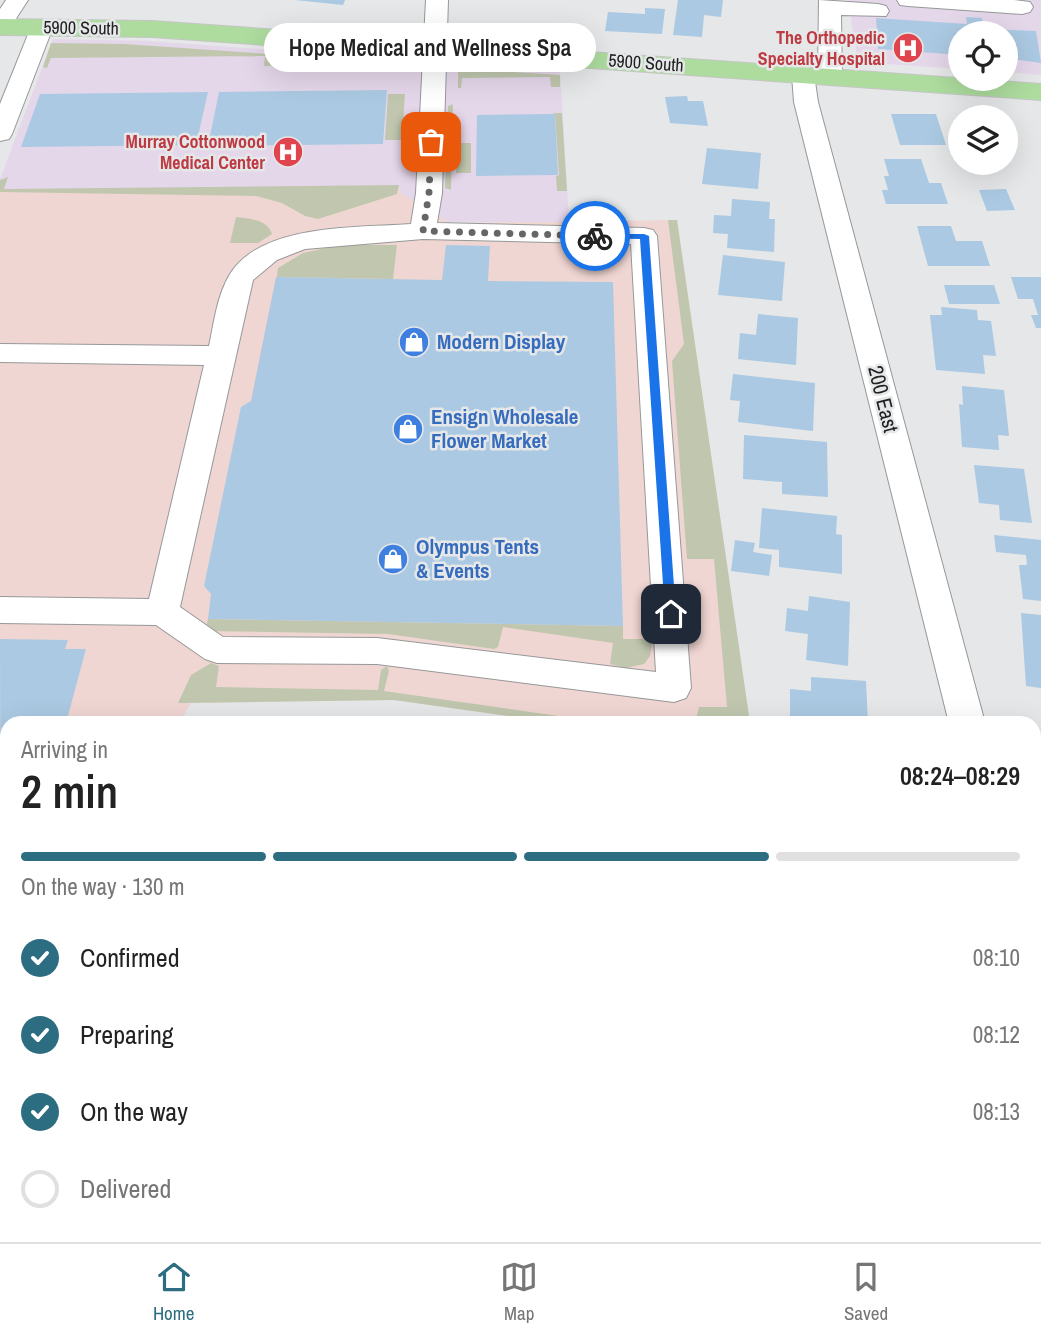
<!DOCTYPE html>
<html lang="en">
<head>
<meta charset="utf-8">
<style>
	body { margin:0; font-family:"Archivo Narrow",sans-serif; background:#f2f2f2; color:#222; height:100vh; display:flex; flex-direction:column; font-size:26px; white-space:nowrap }
	* { box-sizing:border-box; margin:0 }
	p { font-size:23px; color:#767676 }
	.icon { flex:none; width:38px; height:38px; fill:none; stroke:currentColor; stroke-width:2; stroke-linecap:round; stroke-linejoin:round }
	.map { position:relative; flex:1; overflow:hidden }
	.drawer { position:absolute; left:0px; top:716px; width:1041px; height:527px; display:flex; flex-direction:column; background:#fff; border-radius:21px 21px 0 0; box-shadow:0 7px 28px #0002 }
	.drawer>* { flex:none }
	.tools { position:absolute; left:948px; top:21px; display:grid; gap:14px }
	.tools a { display:grid; place-items:center; width:70px; height:70px; border-radius:50%; background:#fff; box-shadow:0 7px 28px #0002; font-size:35px }
	.pin { position:absolute; display:grid; place-items:center; width:60px; height:60px; color:#fff; margin:-30px; border-radius:14px; box-shadow:0 4px 10px #0006 }
	.courier { position:absolute; display:grid; place-items:center; width:70px; height:70px; margin:-35px; border:5px solid #1a73e8; border-radius:50%; background:#fff; color:#222; box-shadow:0 2px 9px #0007 }
	.bubble { position:absolute; height:49px; border-radius:24px; background:#fff; box-shadow:0 7px 28px #0002; font-size:23px; font-weight:600; line-height:49px; text-align:center }
	.summary em { font-style:normal; font-weight:600 }
	.summary div { display:flex; flex-direction:column-reverse }
	.summary { display:flex; align-items:center; justify-content:space-between; height:119px; padding:0 21px }
	h1 { font-size:46px; font-weight:600; line-height:52px }
	.bar { display:grid; grid-template-columns:repeat(4,1fr); gap:10px 7px; align-content:center; height:84px; padding:0 21px }
	.bar i { height:9px; border-radius:5px; background:#e0e0e0 }
	.bar .selected { background:#2d6d81 }
	.bar p { grid-column:span 4 }
	ol { padding:0 21px; list-style:none }
	li { display:flex; align-items:center; gap:21px; height:77px }
	li p { margin-inline-start:auto }
	li .icon { padding:7px; border-radius:50%; background:#2d6d81; color:#fff; stroke-width:4 }
	li:last-child { color:#767676 }
	li i { width:38px; height:38px; border:4px solid #e0e0e0; border-radius:50% }
	.menu { display:flex; justify-content:space-around; align-items:center; height:98px; border-top:2px solid #e0e0e0; background:#fff; font-size:19px; color:#767676 }
	.menu a { display:grid; justify-items:center; gap:4px }
	.menu .selected { color:#2d6d81 }
	.map>svg:first-child { display:block }
	.commercial { fill:#f0d6d2 }
	.medical { fill:#e5d7ea }
	.green { fill:#c0c7ae }
	.building { fill:#abc9e2 }
	.lines { fill:none; stroke-linecap:round; stroke-linejoin:round }
	.minor-casing { stroke:#969899; stroke-width:2 }
	.major-casing { stroke:#c5c5c5; stroke-width:2 }
	.minor { fill:#fff; fill-rule:evenodd }
	.major { fill:#addc9e; fill-rule:evenodd }
	.route { fill:#1a73e8 }
	.done { stroke:#656667; stroke-width:7; stroke-dasharray:0 12.6 }
	.labels { text-anchor:middle; stroke-width:5; stroke-linejoin:round; paint-order:stroke }
	.far-street-label { font-size:18px; fill:#202121; stroke:#e5e7e8 }
	.far-health-label { font-size:18px; font-weight:bold; fill:#be3a42; stroke:#e5e7e8; text-anchor:end }
	.shop-label { font-size:21px; font-weight:bold; fill:#366cbe; stroke:#e5e7e8; text-anchor:start }
	.street-label { font-size:21px; fill:#202121; stroke:#e5e7e8 }
</style>
</head>
<body>
<div class="map">
<svg width="1041" height="1242" viewBox="0 0 1041 1242">
	<rect width="100%" height="100%" fill="#e5e7e8"/>
	<!-- commercial -->
	<path class="commercial" d="M399,185L449,222L455,223L677,220L750,723H559L394,700L191,703L179,723H7V1024H0V190Z
		M1034,834L1041,835V1242H880L879,1236H1034Z"/>
	<!-- medical -->
	<path class="medical" d="M848,0H1041V75L1006,72V33H961V69L858,62Z
		M53,39L148,41L560,71L569,222H449L399,192V186L0,190V179Z"/>
	<!-- green -->
	<path class="green" d="M51,43L124,44L402,63L264,66L265,56L51,58L47,68L43,67Z
		M463,69L560,75V87H551L550,77L462,78L461,88H458V72Z
		M388,94H405L402,140H385Z
		M453,104L451,190L445,188L448,106Z
		M552,113H562L567,191H557L556,176L559,175L555,114Z
		M456,143H471V173H456Z
		M8,177L4,189L399,185L397,194L318,219L305,216L282,203L256,196L0,192V180Z
		M236,217C249,218 268,220 272,234L258,243H230Z
		M668,220H677L750,723H695L699,707H727L714,559H687L672,361L684,344Z
		M340,245H397L393,279L277,277L278,268L303,253Z
		M208,619L623,626V639H647L652,643L650,656L644,664L626,668L610,664L613,643L503,627L498,647L494,649L388,634L205,631Z
		M211,663L219,666L216,687L378,690L381,670L387,666L389,671L384,691L607,723H559L394,700L178,703L191,675Z"/>
	<!-- building -->
	<path class="building" d="M295,0H345L343,5Z
		M678,0H723L721,17L704,15L702,37L673,35Z
		M645,8L665,9L662,34L605,31L608,12L645,14Z
		M966,17L982,18L984,29L1036,31L1041,63L1006,58V33H961V55L878,49L876,18L967,24Z
		M387,90L383,144L208,146L219,92Z
		M208,92L196,145L21,147L40,94Z
		M687,96L688,101H703L708,126L670,123L665,97Z
		M555,114L558,175L476,176L477,115Z
		M891,114H936L946,145H900Z
		M707,148L761,153L758,189L702,184Z
		M884,159H921L929,183H941L948,204H886L882,190H888L884,176H889Z
		M968,163H988L992,171L972,172Z
		M1006,189L1015,210L987,211L979,190Z
		M732,199L770,202L769,219H775L774,252L727,248L728,234L713,233L714,215L731,216Z
		M917,226H951L956,241H982L990,266H928Z
		M446,245L490,246L488,281L613,282L623,626L208,619L211,594L204,586L241,407L251,401L276,277L442,280Z
		M723,255L785,262L782,301L718,295Z
		M1011,277H1041V328H1036L1031,315H1038L1033,299H1018Z
		M944,285H994L1000,304H949Z
		M941,307L977,310L978,320L991,321L996,356L983,355L985,374L936,370L930,315H942Z
		M758,314L798,318L796,365L738,359L740,333L756,335Z
		M733,374L815,383L813,431L738,422L740,401L730,400Z
		M962,386L1004,390L1009,436L998,435L999,450L962,447L959,404L963,405Z
		M744,435L827,442L828,497L782,494V482L743,479Z
		M974,465L1024,469L1032,523L1000,520L999,505L979,503Z
		M762,508L837,516L836,534L842,535V574L779,567V550L759,548Z
		M994,535L1041,540V601L1023,599L1019,565H1027L1026,555L996,552Z
		M735,540L755,543L753,552L772,555L769,576L731,571Z
		M809,596L850,602L848,666L806,660L808,634L785,631L787,608L808,611Z
		M1021,613L1041,615V688L1026,686Z
		M0,639L68,640L65,649H86L66,723H7V945L1,968Z
		M811,677L866,681L868,723H790V689L811,691Z
		M1041,1117V1242H948L947,1236H1034V1118Z"/>
	<g class="lines">
		<!-- minor casing -->
		<g class="minor-casing">
			<path id="minor" d="M6,0H28L8,31L0,33V9Z
				M426,0H448L442,193L437,223L644,228L653,230L657,236L691,688L686,698L674,702L377,664L217,663L205,659L156,625L0,623V597L149,599L204,365L0,362V344L209,346C214,323 217,295 230,274C262,223 358,228 411,224L416,193ZM423,239L631,244L656,672L377,638L223,637L180,607L253,280L277,260L305,249Z
				M819,0L878,4L886,6L889,11L886,16L841,15L842,77L838,82H822L818,77Z
				M897,0H1014L1030,2L1033,7L1030,12L1022,14L908,6L900,5Z
				M42,20L50,22L53,27L12,134L9,139L0,141V104L31,27L34,22Z
				M803,68L811,70L814,75L818,102L985,723H949L794,102L792,75L795,70Z"/>
		</g>
		<!-- major casing -->
		<g class="major-casing">
			<path id="major" d="M0,19L152,21L1041,84V100L152,37L0,35Z"/>
		</g>
		<!-- minor -->
		<use href="#minor" class="minor"/>
		<!-- major -->
		<use href="#major" class="major"/>
	</g>
	<!-- route -->
	<path class="route" d="M591,234H644L649,236L676,614L671,618L665,614L640,239L595,238H591Z"/>
	<g class="lines">
		<!-- done -->
		<path class="done" d="M431,142L429,193L423,231L595,236"/>
	</g>
	<!-- icons -->
	<defs>
		<g id="hospital-disc" transform="scale(1.575)"><circle r="9.5" fill="#e0444e" stroke="#e5e7e8"/><path d="M-5-5h3v3.5h4V-5h3V5h-3V1.5h-4V5h-3Z" fill="#fff"/></g>
		<g id="shop-disc" transform="scale(1.575)"><circle r="9.5" fill="#3f7fe0" stroke="#e5e7e8"/><path d="M-5-2.5h2.3a2.7 3.5 0 0 1 5.4 0H5L5.5 6h-11ZM-1.5-2.5h3a1.5 2.3 0 0 0-3 0Z" fill="#fff"/></g>
	</defs>
	<g fill-rule="evenodd">
		<use href="#hospital-disc" x="908" y="48"/>
		<use href="#hospital-disc" x="288" y="152"/>
		<use href="#shop-disc" x="414" y="342"/>
		<use href="#shop-disc" x="408" y="429"/>
		<use href="#shop-disc" x="393" y="559"/>
	</g>
	<g class="labels">
		<!-- far-street labels -->
		<g class="far-street-label">
			<text transform="translate(81 28) rotate(1)" y="6">5900 South</text>
			<text transform="translate(646 63) rotate(4)" y="6">5900 South</text>
		</g>
		<!-- far-health labels -->
		<g class="far-health-label">
			<text x="885" y="44">The Orthopedic<tspan x="885" dy="21">Specialty Hospital</tspan></text>
			<text x="265" y="148">Murray Cottonwood<tspan x="265" dy="21">Medical Center</tspan></text>
		</g>
		<!-- shop labels -->
		<g class="shop-label">
			<text x="437" y="349">Modern Display</text>
			<text x="431" y="424">Ensign Wholesale<tspan x="431" dy="24">Flower Market</tspan></text>
			<text x="416" y="554">Olympus Tents<tspan x="416" dy="24">&amp; Events</tspan></text>
		</g>
		<!-- street labels -->
		<g class="street-label">
			<text transform="translate(883 399) rotate(76)" y="7">200 East</text>
		</g>
	</g>
</svg>
<div class="tools">
<a><svg class="icon" aria-label="locate" viewBox="0 0 24 24"><circle cx="12" cy="12" r="6"/><path d="M12 2v4M12 18v4M2 12h4M18 12h4"/></svg></a>
<a><svg class="icon" aria-label="layers" viewBox="0 0 24 24"><path d="M12 4l9 5-9 5-9-5zM3 14l9 5 9-5"/></svg></a>
</div>
<div class="pin" style="left:431px;top:142px;background:#ea580c"><svg class="icon" aria-label="bag" viewBox="0 0 24 24"><path d="M5 8h14l-1 12H6zM9 8a3 3 0 0 1 6 0"/></svg></div>
<div class="pin" style="left:671px;top:614px;background:#1f2937"><svg class="icon" aria-label="home" viewBox="0 0 24 24"><path d="M3 11l9-7 9 7M6 9v11h12V9"/></svg></div>
<div class="courier" style="left:595px;top:236px"><svg class="icon" aria-label="bike" viewBox="0 0 24 24"><circle cx="6" cy="16" r="4"/><circle cx="18" cy="16" r="4"/><path d="M6 16l4-8h5l3 8M10 8l3 8H6M13 5h3"/></svg></div>
<div class="bubble" style="left:264px;top:23px;width:332px">Hope Medical and Wellness Spa</div>
<section class="drawer">
<div class="summary"><div><h1>2 min</h1><p>Arriving in</p></div><em>08:24–08:29</em></div>
<div class="bar"><i class="selected"></i><i class="selected"></i><i class="selected"></i><i></i><p>On the way · 130 m</p></div>
<ol>
<li><svg class="icon" aria-label="check" viewBox="0 0 24 24"><path d="M5 12l5 5 9-10"/></svg>Confirmed<p>08:10</p></li>
<li><svg class="icon" aria-label="check" viewBox="0 0 24 24"><path d="M5 12l5 5 9-10"/></svg>Preparing<p>08:12</p></li>
<li><svg class="icon" aria-label="check" viewBox="0 0 24 24"><path d="M5 12l5 5 9-10"/></svg>On the way<p>08:13</p></li>
<li><i></i>Delivered</li>
</ol>
</section>
</div>
<nav class="menu">
<a class="selected"><svg class="icon" aria-label="home" viewBox="0 0 24 24"><path d="M3 11l9-7 9 7M6 9v11h12V9"/></svg>Home</a>
<a><svg class="icon" aria-label="map" viewBox="0 0 24 24"><path d="M3 6l6-2 6 2 6-2v14l-6 2-6-2-6 2zM9 4v14M15 6v14"/></svg>Map</a>
<a><svg class="icon" aria-label="saved" viewBox="0 0 24 24"><path d="M7 4h10v16l-5-4-5 4z"/></svg>Saved</a>
</nav>
</body>
</html>
